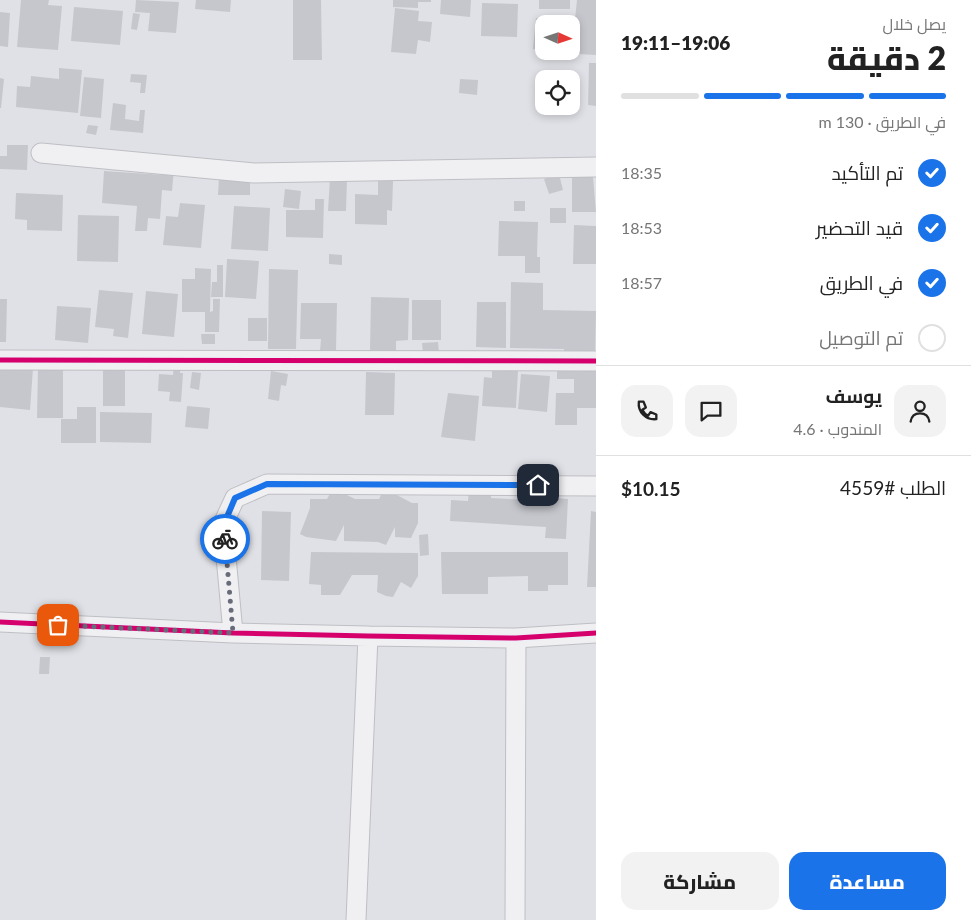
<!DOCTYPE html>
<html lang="ar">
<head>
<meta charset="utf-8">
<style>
	body { margin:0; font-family:Lato,Cairo,sans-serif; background:#f2f2f2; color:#222; direction:rtl; height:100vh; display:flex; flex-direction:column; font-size:19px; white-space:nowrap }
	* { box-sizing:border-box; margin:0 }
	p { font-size:16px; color:#767676 }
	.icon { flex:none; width:28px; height:28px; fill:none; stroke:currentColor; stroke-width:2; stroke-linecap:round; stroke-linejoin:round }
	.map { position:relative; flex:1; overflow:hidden; direction:ltr }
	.details { display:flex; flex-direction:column; background:#fff; width:375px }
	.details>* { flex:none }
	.needle { width:32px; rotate:93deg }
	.fabs { position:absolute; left:535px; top:15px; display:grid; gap:10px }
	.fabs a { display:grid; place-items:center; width:45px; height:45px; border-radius:10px; background:#fff; box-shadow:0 2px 8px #0003; font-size:25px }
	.pin { position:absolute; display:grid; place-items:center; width:42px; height:42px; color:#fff; margin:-21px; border-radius:10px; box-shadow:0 2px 8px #0006 }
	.courier { position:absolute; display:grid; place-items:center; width:50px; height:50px; margin:-25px; border:4px solid #1a73e8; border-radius:50%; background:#fff; color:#222; box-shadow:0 1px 6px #0007 }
	.overview em { font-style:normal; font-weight:800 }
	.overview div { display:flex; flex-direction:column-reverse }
	.overview { display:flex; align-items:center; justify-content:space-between; height:85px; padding:0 25px }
	h1 { font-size:32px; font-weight:800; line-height:38px }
	.bar { display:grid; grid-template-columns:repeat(4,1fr); gap:8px 5px; align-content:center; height:60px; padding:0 25px }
	.bar i { height:6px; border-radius:4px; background:#e0e0e0 }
	.bar .active { background:#1a73e8 }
	.bar p { grid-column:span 4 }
	.line { display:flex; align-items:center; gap:12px; padding:0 25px; border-top:1px solid #e0e0e0 }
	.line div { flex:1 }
	.round { display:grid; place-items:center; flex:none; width:52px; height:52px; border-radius:15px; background:#f2f2f2 }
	ol { padding:0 25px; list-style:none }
	li { display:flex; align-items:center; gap:15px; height:55px }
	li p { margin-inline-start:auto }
	li .icon { padding:5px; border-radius:50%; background:#1a73e8; color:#fff; stroke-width:4 }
	li:last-child { color:#767676 }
	li i { width:28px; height:28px; border:2px solid #e0e0e0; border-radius:50% }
	.primary-button { display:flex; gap:10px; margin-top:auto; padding:10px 25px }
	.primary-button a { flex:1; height:58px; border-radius:15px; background:#1a73e8; color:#fff; font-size:20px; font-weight:800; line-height:58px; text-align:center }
	.primary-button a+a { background:#f2f2f2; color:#222 }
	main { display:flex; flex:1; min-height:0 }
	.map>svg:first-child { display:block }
	.building { fill:#c6c7cd }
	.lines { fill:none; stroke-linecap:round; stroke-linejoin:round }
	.minor-casing { stroke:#bebfc4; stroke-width:21 }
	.minor { stroke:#f0f0f2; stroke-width:19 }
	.cycleway-casing { stroke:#edeff6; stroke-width:8 }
	.cycleway { stroke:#d6006c; stroke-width:5 }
	.done { stroke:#686b79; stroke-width:5; stroke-dasharray:0 9 }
	.route { stroke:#1a73e8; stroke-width:6 }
</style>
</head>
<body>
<main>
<section class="details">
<div class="overview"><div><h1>2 دقيقة</h1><p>يصل خلال</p></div><em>19:06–19:11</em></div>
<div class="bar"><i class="active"></i><i class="active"></i><i class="active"></i><i></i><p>في الطريق · 130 m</p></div>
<ol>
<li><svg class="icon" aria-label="check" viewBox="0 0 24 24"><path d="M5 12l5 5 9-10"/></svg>تم التأكيد<p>18:35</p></li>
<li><svg class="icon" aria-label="check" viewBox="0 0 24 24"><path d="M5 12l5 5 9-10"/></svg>قيد التحضير<p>18:53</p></li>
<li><svg class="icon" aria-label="check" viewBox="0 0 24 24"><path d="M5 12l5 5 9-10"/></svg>في الطريق<p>18:57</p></li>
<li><i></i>تم التوصيل</li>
</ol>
<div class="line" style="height:90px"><a class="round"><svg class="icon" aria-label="person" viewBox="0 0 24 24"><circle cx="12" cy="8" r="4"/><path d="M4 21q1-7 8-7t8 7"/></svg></a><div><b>يوسف</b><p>المندوب · 4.6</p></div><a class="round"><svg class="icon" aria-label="chat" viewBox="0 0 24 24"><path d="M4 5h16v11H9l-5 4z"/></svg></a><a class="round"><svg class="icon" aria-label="phone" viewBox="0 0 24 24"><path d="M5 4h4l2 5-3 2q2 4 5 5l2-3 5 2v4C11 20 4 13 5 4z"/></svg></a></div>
<div class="line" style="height:65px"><div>الطلب #4559</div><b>$10.15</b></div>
<div class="primary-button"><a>مساعدة</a><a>مشاركة</a></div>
</section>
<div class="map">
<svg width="596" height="920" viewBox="0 0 596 920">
	<rect width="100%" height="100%" fill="#e0e1e6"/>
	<!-- building -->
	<path class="building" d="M21,0H49L48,5L62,6L58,50L17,47Z
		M136,0L179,2L176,33L148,31L150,13L135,12Z
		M196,0H231L230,12L195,9Z
		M293,0H321L322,60H293Z
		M393,0H431V2H418V8L393,7Z
		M441,0H471L470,17L440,14Z
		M539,0H570V9H539Z
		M577,0H596V55L562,53L571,51V24H548V17L575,19Z
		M482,3L518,4L517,37L481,36Z
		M74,7L123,11L120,45L71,41Z
		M395,8L419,11L418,21L432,22L430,42L418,40L416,54L391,52Z
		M0,12L10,13L8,47L0,46Z
		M133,13L140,14L137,30L131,29Z
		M536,18H544L542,50L533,49Z
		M589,63H596V106L588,105Z
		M59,68L82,70L78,113L16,107L17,86L30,87L31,76L59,79Z
		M131,74L147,75L145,93H140L141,83L130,82Z
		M84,77L104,79L101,118L80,116Z
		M0,78L4,79L1,108H0Z
		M460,79L478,80L477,95L459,93Z
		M113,103L126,105L125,119L139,121L140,110H145L143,133L110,130Z
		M88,125L98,126L96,135L86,133Z
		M7,145H28L27,170L0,169V156H7Z
		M164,168L174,169L172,191L162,190L160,219L148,218L147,231H135L137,206L102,203L104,171L164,175Z
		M559,174L563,190L549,194L544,179Z
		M219,177H250V195H218Z
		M572,177H593L596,212H572Z
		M330,178L347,179L346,211H328Z
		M378,181H393L392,211L387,210V225L355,224V194L378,195Z
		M285,189L301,191L299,209L283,207Z
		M16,193L63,195L62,231L27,230V220L15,219Z
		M315,199H324L323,238L286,237V210H315Z
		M514,201H525V211H514Z
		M180,203L205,205L201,248L163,245L166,216L178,217Z
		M234,206L270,208L268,251L231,249Z
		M550,208H566V223H550Z
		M78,215L119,216L118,262L77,261Z
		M499,221L538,222L537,257H540V273H525V256H498Z
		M574,225L596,226V264H573Z
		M329,254L342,255V265L329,264Z
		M227,259L259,261L256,299L225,297Z
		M217,265H223V297H211L212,282H217Z
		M195,268L211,269L210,312L213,311V299H220L219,332H205V312H182V279H195Z
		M269,269L298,270L296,349H268Z
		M511,282L543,283V310L596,311L595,358L564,357V349L510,348Z
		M99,290L133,293L128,338L113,336L114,329L95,327Z
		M146,291L178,294L174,337L142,334Z
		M371,297L409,298L408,340L396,341V351H370Z
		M0,299H7L6,342H0Z
		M412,300H441V340H412Z
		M477,302H506V348L476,347Z
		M301,303H337L336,351H320L321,339H300Z
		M57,306L91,308L88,343L55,340Z
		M248,318H267V341H248Z
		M201,334H215V344H202Z
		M438,342L439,353L423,354L422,343Z
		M103,363H125V406H103Z
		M174,363L180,364V373H183L181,402L169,401L170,392L158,391L159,374L173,375Z
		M0,366L33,368L30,410L0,407Z
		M38,366H63V418H37Z
		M492,369L518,371L516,408L482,406L484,377L492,378Z
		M557,370H596V408H577V425H555L556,393H574V379H557Z
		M271,371L288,374L286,386L281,385L279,401L268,399Z
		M192,372L201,373L199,390L190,388Z
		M366,372L395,373L394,415H365Z
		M521,374L550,376L547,412L518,409Z
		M448,393L479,396L475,441L441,437Z
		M187,406L210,408L208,429L185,427Z
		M77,407H96V443H61V419H77Z
		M100,412L152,413L151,443L100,442Z
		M469,490L491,491V498L528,500V496L568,499L566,539L545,538L546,527L450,521L451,500L468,501Z
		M331,492H341L355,499H379L382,493H393L412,503H418V523L411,538L395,537V527L386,545L378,542L344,541V525L336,541L306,537L300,534L310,508V499H327Z
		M262,511L291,512L289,581L261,580Z
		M591,511L596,512V587H587Z
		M428,534L429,555L420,556L419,535Z
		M311,552L418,553V576L411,588L401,582L393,597L386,596L377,592L378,575H352L340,595H321V585L309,584Z
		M441,552H568V585H548V591H528V576L488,577V594H442Z
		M40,657H50L49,674H39Z"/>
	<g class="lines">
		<!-- minor casing -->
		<g class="minor-casing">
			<path id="minor" d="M41,153L254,173L596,167
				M0,360L596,361
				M0,622L233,633L368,636L516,638L596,633
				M233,633L223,524L235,498L267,484L596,486
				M356,920L368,636
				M515,920L516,638"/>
		</g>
		<!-- minor -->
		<use href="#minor" class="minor"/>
		<!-- cycleway casing -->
		<g class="cycleway-casing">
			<path id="cycleway" d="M0,360L596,361
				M0,622L233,633L368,636L516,638L596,633"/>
		</g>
		<!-- cycleway -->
		<use href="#cycleway" class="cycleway"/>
	</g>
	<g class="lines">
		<!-- done -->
		<path class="done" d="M58,625L233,633L225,539"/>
		<!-- route -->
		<path class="route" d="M225,539L224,524L235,498L267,484L538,485"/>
	</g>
</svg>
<div class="fabs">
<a><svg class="needle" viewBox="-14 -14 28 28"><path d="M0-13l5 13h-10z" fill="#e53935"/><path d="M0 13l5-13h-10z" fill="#767676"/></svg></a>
<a><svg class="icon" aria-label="locate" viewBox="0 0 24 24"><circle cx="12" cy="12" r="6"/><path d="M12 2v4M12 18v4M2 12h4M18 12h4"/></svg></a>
</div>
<div class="pin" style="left:58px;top:625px;background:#ea580c"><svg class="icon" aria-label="bag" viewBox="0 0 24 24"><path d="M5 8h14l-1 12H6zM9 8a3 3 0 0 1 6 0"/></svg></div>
<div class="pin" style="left:538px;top:485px;background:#1f2937"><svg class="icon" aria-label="home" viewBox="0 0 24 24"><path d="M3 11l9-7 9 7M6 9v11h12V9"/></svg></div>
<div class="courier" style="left:225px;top:539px"><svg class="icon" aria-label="bike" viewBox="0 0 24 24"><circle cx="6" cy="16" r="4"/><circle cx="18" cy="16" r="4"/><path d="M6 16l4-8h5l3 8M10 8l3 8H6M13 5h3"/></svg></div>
</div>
</main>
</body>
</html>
